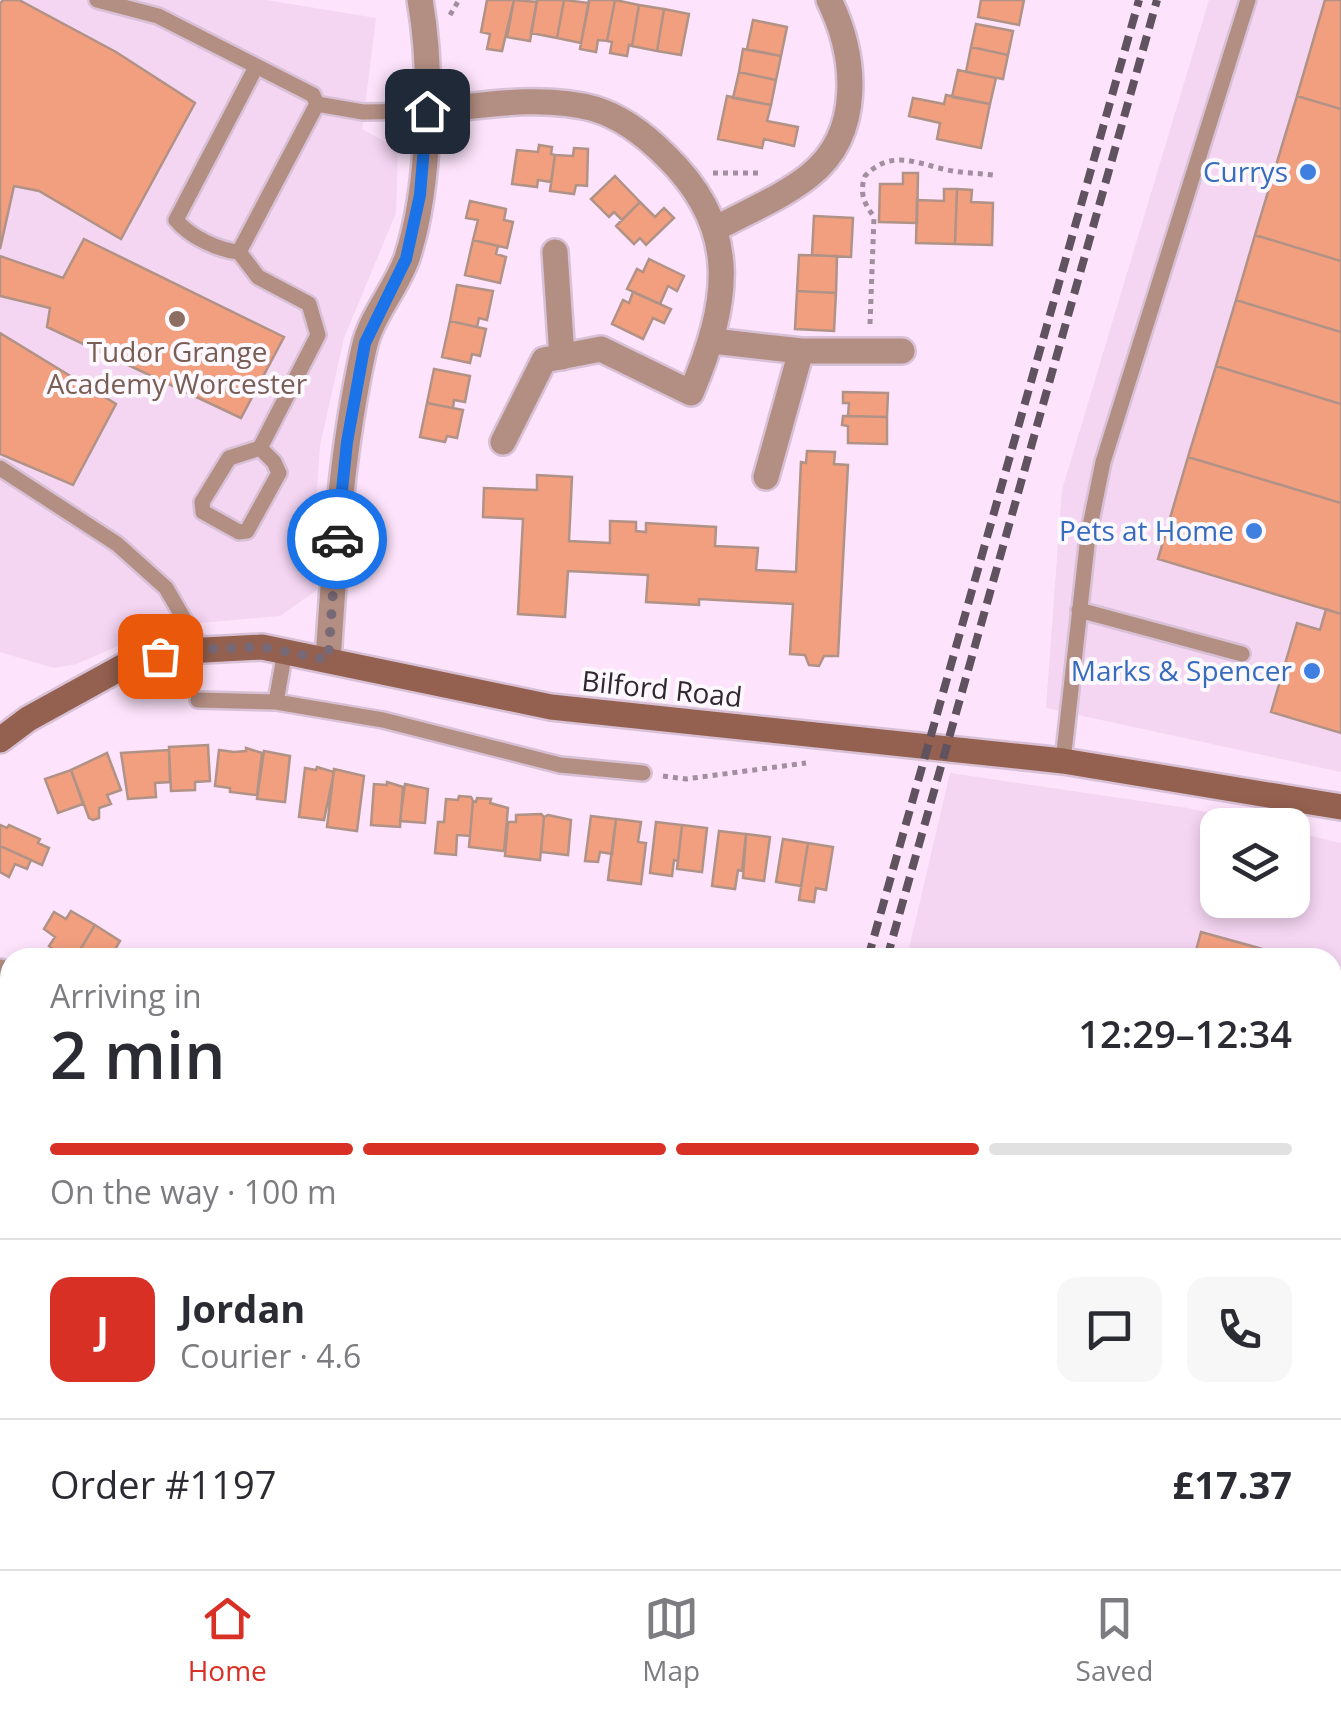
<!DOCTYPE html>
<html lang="en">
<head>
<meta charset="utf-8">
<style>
	body { margin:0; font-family:"Open Sans",sans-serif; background:#f7f7f7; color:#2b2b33; height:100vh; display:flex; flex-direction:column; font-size:38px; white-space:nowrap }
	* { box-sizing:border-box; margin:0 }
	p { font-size:32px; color:#7c7c81 }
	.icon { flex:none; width:55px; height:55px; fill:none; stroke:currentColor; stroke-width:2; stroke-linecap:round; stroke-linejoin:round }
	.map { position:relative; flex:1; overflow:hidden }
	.panel { position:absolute; left:0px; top:948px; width:1342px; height:622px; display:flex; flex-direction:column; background:#fff; border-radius:30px 30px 0 0; box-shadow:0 5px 15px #0003 }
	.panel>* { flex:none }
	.tools { position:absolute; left:1200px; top:808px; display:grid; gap:20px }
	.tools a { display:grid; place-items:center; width:110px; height:110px; border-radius:20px; background:#fff; box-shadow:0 5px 15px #0003; font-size:50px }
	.pin { position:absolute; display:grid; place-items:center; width:85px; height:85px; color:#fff; margin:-42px; border-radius:20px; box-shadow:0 5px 15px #0006 }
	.courier { position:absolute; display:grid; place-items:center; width:100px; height:100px; margin:-50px; border:8px solid #1a73e8; border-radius:50%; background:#fff; color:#222; box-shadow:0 2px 12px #0007 }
	.head em { font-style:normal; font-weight:600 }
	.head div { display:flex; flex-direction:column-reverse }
	.head { display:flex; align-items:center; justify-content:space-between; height:170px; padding:0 50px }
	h1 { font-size:65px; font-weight:600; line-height:75px }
	.bar { display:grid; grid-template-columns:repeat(4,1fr); gap:15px 10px; align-content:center; height:120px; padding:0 50px }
	.bar i { height:12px; border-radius:8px; background:#e1e1e2 }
	.bar .current { background:#d93025 }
	.bar p { grid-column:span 4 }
	.line { display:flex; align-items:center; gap:25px; padding:0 50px; border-top:2px solid #e1e1e2 }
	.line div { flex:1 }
	.round { display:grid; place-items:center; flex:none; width:105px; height:105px; border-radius:20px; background:#f7f7f7 }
	.menu { display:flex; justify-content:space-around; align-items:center; height:140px; border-top:2px solid #e1e1e2; background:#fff; font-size:28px; color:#7c7c81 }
	.menu a { display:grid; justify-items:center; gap:5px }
	.menu .current { color:#d93025 }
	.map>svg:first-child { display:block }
	.built { fill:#f4d5f2 }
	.building { fill:#f29f7f; stroke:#b19286; stroke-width:2.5 }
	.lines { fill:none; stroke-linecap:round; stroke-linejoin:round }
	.lane-casing { stroke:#d8c1d6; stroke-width:20 }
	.street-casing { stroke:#d8c1d6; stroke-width:30 }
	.secondary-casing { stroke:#d8c1d6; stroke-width:30 }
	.path { stroke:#a18e9f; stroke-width:5; stroke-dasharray:5 5; stroke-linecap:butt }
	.lane { stroke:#b38e82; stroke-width:15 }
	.street { stroke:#b38e82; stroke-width:25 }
	.secondary { stroke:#94604f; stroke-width:25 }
	.rail { stroke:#60535f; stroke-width:8; stroke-dasharray:15 8; stroke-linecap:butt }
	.done { stroke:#786977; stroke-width:10; stroke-dasharray:0 18 }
	.route { stroke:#1a73e8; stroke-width:12 }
	.shop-dot { fill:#3f7fe0; stroke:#fdf8fd; stroke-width:4 }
	.education-dot { fill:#8d6e63; stroke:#fdf8fd; stroke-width:4 }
	.labels { text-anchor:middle; stroke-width:8; stroke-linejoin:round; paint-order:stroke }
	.shop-label { font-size:28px; fill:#366cbe; stroke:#fdf8fd; text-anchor:end }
	.education-label { font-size:28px; fill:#785e54; stroke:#fdf8fd }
	.street-label { font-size:28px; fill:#312730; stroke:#fdf8fd }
</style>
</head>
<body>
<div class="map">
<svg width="1341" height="1569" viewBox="0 0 1341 1569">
	<rect width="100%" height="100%" fill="#fde3fb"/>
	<!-- built -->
	<path class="built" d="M0,0H266L376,18L362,129L398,149L396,213L344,338L320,446L314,532L317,590L280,616L165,626L76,664L54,668L0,652Z
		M1209,0H1341V772L1046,708L1062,490Z
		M950,773L1188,808L1263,825H1218V900H1292L1293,832L1341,843V1569H764L766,1560H1332V958L907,957Z"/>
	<!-- building -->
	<path class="building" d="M3,0H19L116,52L195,103L121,239L39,191L14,186L0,249V4Z
		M487,0H514L502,51L487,49L490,34L481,32Z
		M514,0L537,2L530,41L507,37Z
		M537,0H564L557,38L531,33Z
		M564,0L589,3L581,43L557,38Z
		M589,0H615L607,41L598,40L596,52L580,49Z
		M615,0L639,5L632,46L629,45L627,56L610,53L612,42L607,41Z
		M981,0H1024L1019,25L978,17Z
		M1325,0H1341V109L1297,96Z
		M639,5L664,9L657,51L632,46Z
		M664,9L689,14L681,55L657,51Z
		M753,20L787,27L781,56L747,49Z
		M976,24L1013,31L1008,55L971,47Z
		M971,47L1008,55L1003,79L966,72Z
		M743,49L781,56L776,80L739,72Z
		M958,70L996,78L990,104L952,97Z
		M739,72L776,80L771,105L733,98Z
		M946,95L990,104L981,148L937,139L940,123L909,116L913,98L944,104Z
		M727,96L771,105L767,121L798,127L794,146L764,139L762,148L718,139Z
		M1297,96L1341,109V261L1255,235Z
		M539,145L552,147L551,154L555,155L551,182L538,180L537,187L512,184L517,150L538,152Z
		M574,148L588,149L587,186L576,185L574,194L550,191L555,155L573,156Z
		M903,173H918L917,223L879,222L880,184H903Z
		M615,176L640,202L622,220L614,212L609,217L591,199Z
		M944,189H957L955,244L916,243L917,200L944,201Z
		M957,189L972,190L971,202L993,203L992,245L955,244Z
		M470,201L506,209L504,220L513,222L507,248L473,240L478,220L466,218Z
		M640,202L655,217L664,208L674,218L646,245L640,238L634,244L616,226Z
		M814,216L853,218L851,257L812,255Z
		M1255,235L1341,261V332L1236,300Z
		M84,239L284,337L241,418L47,327L50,308L0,296V256L63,278Z
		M473,240L498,246L496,254L506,257L500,283L465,275Z
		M799,255L837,256L836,293L797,291Z
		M649,259L684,276L677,291L668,286L660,304L627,289L637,269L643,272Z
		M457,285L493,291L487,320L479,318L477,327L450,321Z
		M797,291L836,293L834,331L795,329Z
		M633,292L671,309L664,323L653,318L643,339L612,324L623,300L629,303Z
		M1236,300L1341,332V404L1216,366Z
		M450,321L486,329L480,356L472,354L470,363L442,357Z
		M0,333L116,404L73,485L0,454Z
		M1216,366L1341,404V503L1188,457Z
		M434,369L470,376L465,402L454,400L453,408L427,403Z
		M843,392L888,393L887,417L848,416L849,403H843Z
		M427,403L463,410L457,438L447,436L445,442L420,437Z
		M843,416L887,417V444L848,443V426L842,425Z
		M807,451L835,452L834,464L848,465L838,656H824L819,666L809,665L805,655L790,654L793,604L699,599V605L646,602L648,575L568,571L565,617L518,614L523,519L483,517L484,488L537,490V475L572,477L569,541L610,543V521L636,522V531L646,532V523L716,527L715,546L758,548L756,570L796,572L801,462L806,463Z
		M1188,457L1341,503V614L1158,559Z
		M1326,609L1341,614V733L1271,712L1297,623L1320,630Z
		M208,745L210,781L195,782V790L171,791L169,747Z
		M246,748L262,753L257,795L230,792V788L215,786L219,750L234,752L246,751Z
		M169,750L170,782L155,783L156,797L128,799L121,753Z
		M264,751L290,756L285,802L257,799Z
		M107,753L121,790L107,795L111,804L99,808V818L93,820L89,818L71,770Z
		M317,767L334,772L324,820L299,817L305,768L316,770Z
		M334,769L364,776L357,831L327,827Z
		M71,770L83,804L58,813L45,779Z
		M387,782L403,787L400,827L371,825L374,784L387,785Z
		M405,784L428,789L425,823L400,821Z
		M459,796L471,797L473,801L470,836L457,835L456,855L435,853L438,822H444L446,799L458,800Z
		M477,798L491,799L490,803L508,808L504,851L469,847L473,801L476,802Z
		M541,814L544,817L540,860L505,856L508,822H516V815Z
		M548,815L571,820L568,855L541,852L544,817Z
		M591,816L616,819L612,854L600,852L598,862L585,861Z
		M616,819L641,822L638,842L646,843L641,884L608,880Z
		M656,822L682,825L678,861L674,860L672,876L650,873Z
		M0,825L7,828L9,825L40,839L38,843L49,848L42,865L0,846Z
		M682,825L707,828L702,872L677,869Z
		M719,831L746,834L742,871L738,870L735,889L712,886Z
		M746,834L770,837L764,881L743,878Z
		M783,839L808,843L801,886L776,882Z
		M808,843L833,847L826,890L816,888L814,902L799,900Z
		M0,846L31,860L27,869L15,864L9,877L0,872Z
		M71,911L95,925L75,958H64L49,946L55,937L44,929L54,912L66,919Z
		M95,925L120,941L110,958H75Z
		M1201,932L1295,958H1194Z
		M1332,968L1341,970V1202L1332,1200Z
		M10,1041V1071L0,1085V1044L6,1047Z
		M10,1287V1343L0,1340V1311Z
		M10,1441V1492L4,1493L0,1477V1444Z
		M228,1560H264L265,1569H229Z
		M611,1560H642L639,1569H609Z
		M813,1560H1029L1026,1569H811Z"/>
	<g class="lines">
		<!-- lane casing -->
		<g class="lane-casing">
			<path id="lane" d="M97,0L158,16L313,95L317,104L363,112L427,111
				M256,67L176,220C190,237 218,250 239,252L258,277L309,304L318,335L260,448
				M239,252L317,104
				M260,448L274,462L279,473L247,531L239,532L203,512L202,502L229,458Z
				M0,468L117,544L166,588L202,650
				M1079,610L1242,654
				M198,700L276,702L383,720L560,765L643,773
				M276,702L285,651
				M1063,761L1088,536L1103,462L1248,0"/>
		</g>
		<!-- street casing -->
		<g class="street-casing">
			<path id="street" d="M427,111C480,106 542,94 595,109C621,117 646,136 665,155C742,229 729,303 691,393L601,349L544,360L503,442
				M715,229C746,212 781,198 809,176C864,133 856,55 829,0
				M555,252L562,357
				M713,341L801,351H902
				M766,477L801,351
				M328,660C335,555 341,451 364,348C371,316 396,289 407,258C430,188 433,72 420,0
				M0,972L10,979
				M0,1389L10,1392
				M414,1560L431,1569"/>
		</g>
		<!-- secondary casing -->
		<g class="secondary-casing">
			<path id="secondary" d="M0,740L28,719L135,660L185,651L262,647L551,707L1063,761L1341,807"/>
		</g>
		<!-- path -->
		<path class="path" d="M450,15L459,0
			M713,173H761
			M870,324L874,217C864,203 859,193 865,176C890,150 914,162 943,169C959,173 976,173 993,175
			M663,776L686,779L806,763
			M1332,1229L1341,1231
			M1332,1325L1341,1294
			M1332,1449L1341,1452
			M1035,1569L1037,1560
			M1268,1569L1271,1560"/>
		<!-- lane -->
		<use href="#lane" class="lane"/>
		<!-- street -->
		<use href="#street" class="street"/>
		<!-- secondary -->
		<use href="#secondary" class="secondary"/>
		<!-- rail -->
		<path class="rail" d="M868,958L1139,0
			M887,958L1157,0
			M695,1569L698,1560
			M714,1569L716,1560"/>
	</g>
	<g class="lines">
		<!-- done -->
		<path class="done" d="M160,656L185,650L262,647L328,660L337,539"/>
		<!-- route -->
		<path class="route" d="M337,539L347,442L365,343L406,259L420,195L427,111"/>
	</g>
	<!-- markers -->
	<g class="shop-dot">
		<circle cx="1308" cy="172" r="10"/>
		<circle cx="1254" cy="531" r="10"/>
		<circle cx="1312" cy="671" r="10"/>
	</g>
	<circle class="education-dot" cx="177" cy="319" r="10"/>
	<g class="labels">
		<!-- shop labels -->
		<g class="shop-label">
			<text x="1288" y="182">Currys</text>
			<text x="1234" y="541">Pets at Home</text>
			<text x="1292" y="681">Marks &amp; Spencer</text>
		</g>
		<!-- education labels -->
		<g class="education-label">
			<text x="177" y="362">Tudor Grange<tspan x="177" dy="32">Academy Worcester</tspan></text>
		</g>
		<!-- street labels -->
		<g class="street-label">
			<text transform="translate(662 689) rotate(6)" y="10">Bilford Road</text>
		</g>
	</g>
</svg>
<div class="tools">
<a><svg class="icon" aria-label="layers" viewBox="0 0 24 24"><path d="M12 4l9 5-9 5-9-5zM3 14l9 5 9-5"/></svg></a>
</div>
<div class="pin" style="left:160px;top:656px;background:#ea580c"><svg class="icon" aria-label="bag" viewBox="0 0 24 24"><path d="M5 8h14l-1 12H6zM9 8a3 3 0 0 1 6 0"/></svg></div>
<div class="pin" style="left:427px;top:111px;background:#1f2937"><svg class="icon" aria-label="home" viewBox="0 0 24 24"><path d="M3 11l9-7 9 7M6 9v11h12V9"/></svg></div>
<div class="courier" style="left:337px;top:539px"><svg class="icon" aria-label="car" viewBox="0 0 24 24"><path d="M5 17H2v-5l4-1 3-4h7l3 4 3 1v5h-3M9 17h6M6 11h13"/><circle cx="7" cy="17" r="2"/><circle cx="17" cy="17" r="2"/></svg></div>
<section class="panel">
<div class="head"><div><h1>2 min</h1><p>Arriving in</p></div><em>12:29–12:34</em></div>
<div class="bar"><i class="current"></i><i class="current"></i><i class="current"></i><i></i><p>On the way · 100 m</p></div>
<div class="line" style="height:180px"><b class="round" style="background:#d93025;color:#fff">J</b><div><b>Jordan</b><p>Courier · 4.6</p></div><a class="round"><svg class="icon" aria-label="chat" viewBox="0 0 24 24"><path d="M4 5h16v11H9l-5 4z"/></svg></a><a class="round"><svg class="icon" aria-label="phone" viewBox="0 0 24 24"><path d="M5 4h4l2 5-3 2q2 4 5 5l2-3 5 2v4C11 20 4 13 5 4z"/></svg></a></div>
<div class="line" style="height:130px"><div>Order #1197</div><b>£17.37</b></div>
</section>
</div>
<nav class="menu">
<a class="current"><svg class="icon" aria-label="home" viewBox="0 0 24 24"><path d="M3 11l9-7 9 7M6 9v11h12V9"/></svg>Home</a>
<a><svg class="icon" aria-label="map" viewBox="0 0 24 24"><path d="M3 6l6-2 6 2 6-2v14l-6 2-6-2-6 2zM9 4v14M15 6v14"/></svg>Map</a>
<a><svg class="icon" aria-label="saved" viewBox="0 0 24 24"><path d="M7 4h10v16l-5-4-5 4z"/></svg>Saved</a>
</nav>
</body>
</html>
